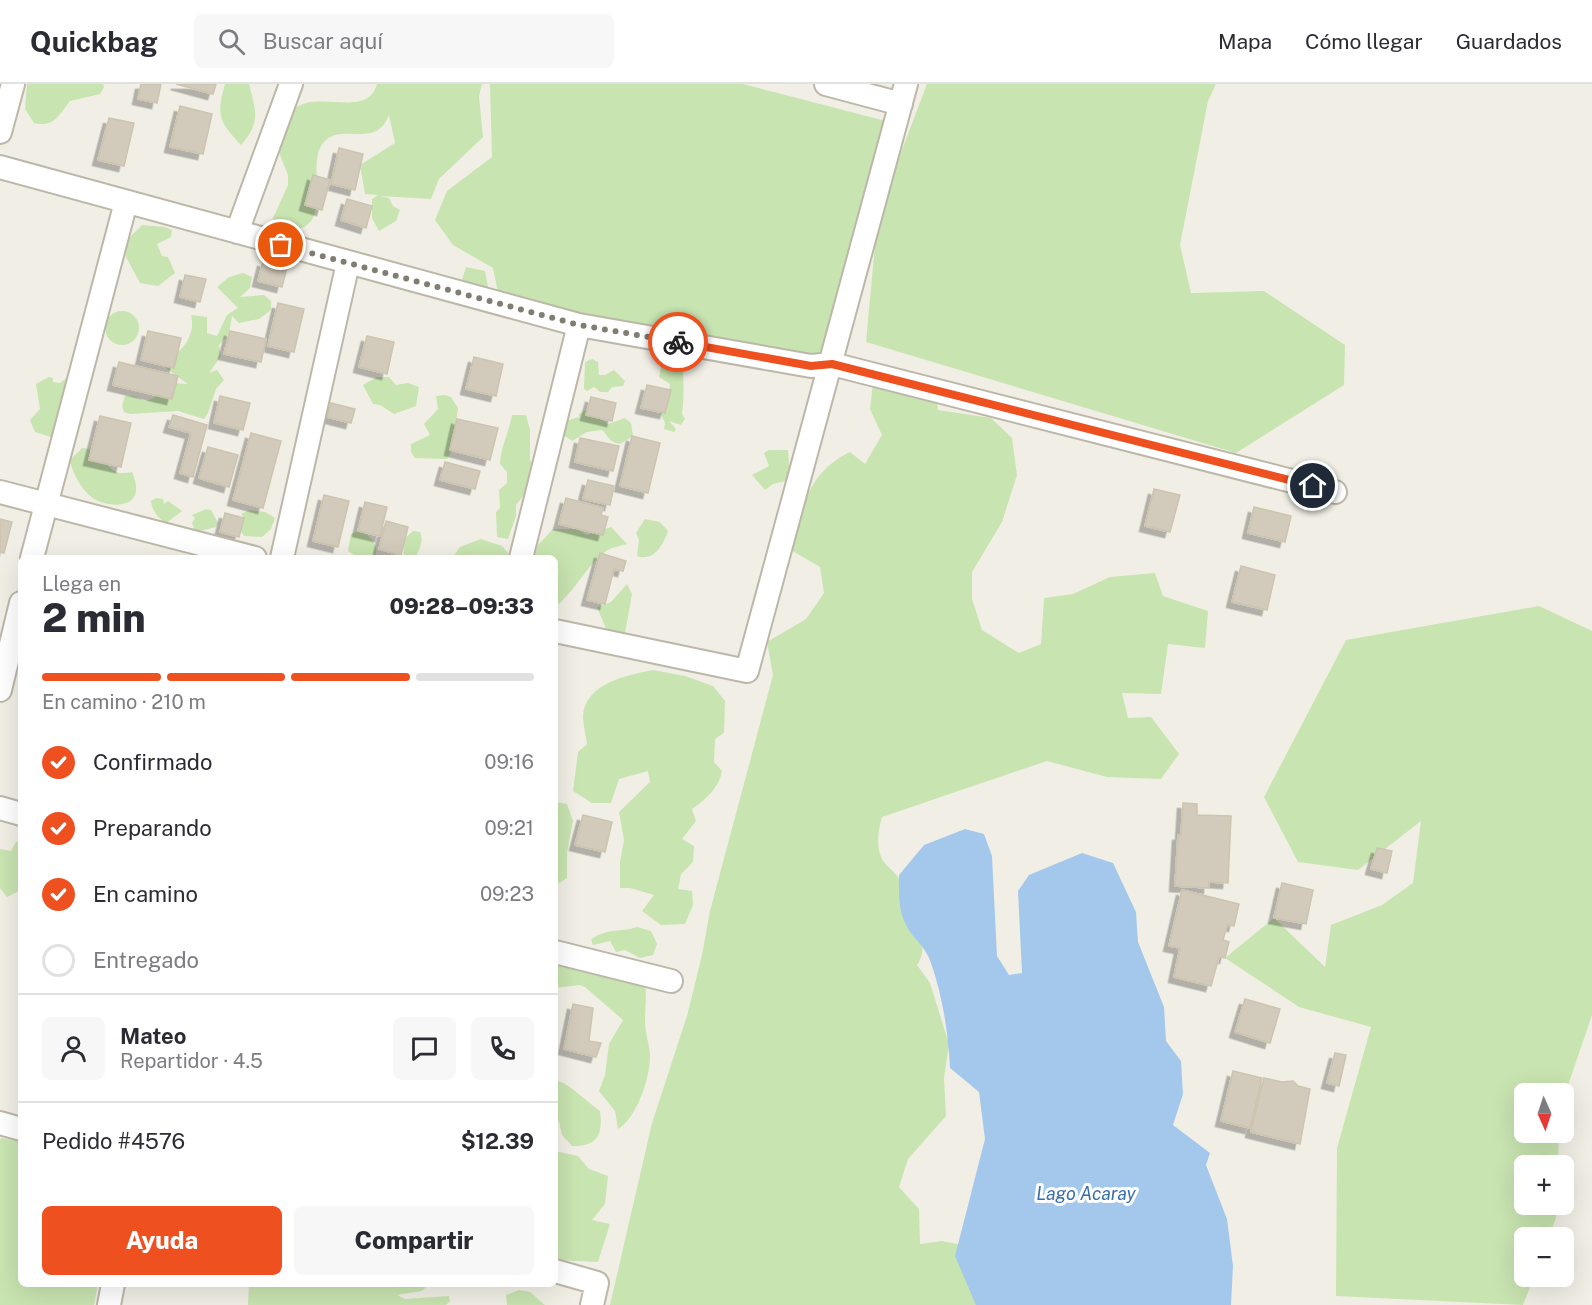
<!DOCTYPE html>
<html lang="es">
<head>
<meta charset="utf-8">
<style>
	body { margin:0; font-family:"Public Sans",sans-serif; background:#f7f7f7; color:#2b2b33; height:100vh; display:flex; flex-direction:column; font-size:22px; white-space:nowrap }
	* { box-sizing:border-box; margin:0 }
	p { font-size:20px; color:#7c7c81 }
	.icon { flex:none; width:33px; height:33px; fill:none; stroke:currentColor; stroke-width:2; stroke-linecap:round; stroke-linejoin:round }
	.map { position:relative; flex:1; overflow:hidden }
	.panel { position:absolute; left:18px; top:471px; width:540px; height:732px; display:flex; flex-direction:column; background:#fff; border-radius:9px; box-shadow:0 6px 24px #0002 }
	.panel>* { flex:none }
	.needle { width:39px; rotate:177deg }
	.fabs { position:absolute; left:1514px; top:999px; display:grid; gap:12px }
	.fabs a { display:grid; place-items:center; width:60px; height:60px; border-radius:9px; background:#fff; box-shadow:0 6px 24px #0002; font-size:30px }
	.pin { position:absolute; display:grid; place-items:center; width:51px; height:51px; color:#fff; margin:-26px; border:3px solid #fff; border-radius:50%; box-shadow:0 2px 6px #0007 }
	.courier { position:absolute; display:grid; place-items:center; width:60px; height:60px; margin:-30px; border:4px solid #ee5020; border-radius:50%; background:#fff; color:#222; box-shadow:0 2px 8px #0007 }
	.headline em { font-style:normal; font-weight:800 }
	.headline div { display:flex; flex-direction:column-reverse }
	.headline { display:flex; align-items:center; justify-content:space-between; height:102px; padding:0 24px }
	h1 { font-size:39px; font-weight:800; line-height:45px }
	.bar { display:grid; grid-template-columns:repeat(4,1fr); gap:9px 6px; align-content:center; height:72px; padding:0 24px }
	.bar i { height:8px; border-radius:4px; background:#e1e1e2 }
	.bar .current { background:#ee5020 }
	.bar p { grid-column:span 4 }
	.line { display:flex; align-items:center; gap:15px; padding:0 24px; border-top:2px solid #e1e1e2 }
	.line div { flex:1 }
	.round { display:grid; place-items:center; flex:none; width:63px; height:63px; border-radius:9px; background:#f7f7f7 }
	ol { padding:0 24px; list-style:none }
	li { display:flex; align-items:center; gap:18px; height:66px }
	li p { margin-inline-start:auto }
	li .icon { padding:6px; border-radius:50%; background:#ee5020; color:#fff; stroke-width:4 }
	li:last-child { color:#7c7c81 }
	li i { width:33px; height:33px; border:3px solid #e1e1e2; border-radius:50% }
	.primary-button { display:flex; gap:12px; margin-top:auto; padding:12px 24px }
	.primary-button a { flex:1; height:69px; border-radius:9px; background:#ee5020; color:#fff; font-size:24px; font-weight:800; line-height:69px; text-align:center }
	.primary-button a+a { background:#f7f7f7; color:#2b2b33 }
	header { display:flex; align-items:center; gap:36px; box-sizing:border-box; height:84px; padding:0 30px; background:#fff; border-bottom:2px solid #e1e1e2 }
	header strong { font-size:28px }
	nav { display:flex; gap:33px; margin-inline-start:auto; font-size:21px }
	.search { width:420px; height:54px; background:#f7f7f7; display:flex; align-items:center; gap:15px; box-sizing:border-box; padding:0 21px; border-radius:9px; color:#7c7c81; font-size:22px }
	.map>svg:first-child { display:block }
	.green { fill:#c8e4b0 }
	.water { fill:#a4c8ec }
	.building { fill:#d2cbbb; stroke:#cdc4af; stroke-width:1.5; filter:url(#shadow) }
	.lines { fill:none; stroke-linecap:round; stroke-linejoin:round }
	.street-casing { stroke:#bcb7a8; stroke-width:26 }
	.street { stroke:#fff; stroke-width:22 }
	.done { stroke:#807d73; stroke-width:6; stroke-dasharray:0 10.8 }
	.route { stroke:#ee5020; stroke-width:8 }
	.labels { text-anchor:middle; stroke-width:6; stroke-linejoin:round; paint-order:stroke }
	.water-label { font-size:18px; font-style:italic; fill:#356ea9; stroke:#fff }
</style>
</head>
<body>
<header>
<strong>Quickbag</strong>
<div class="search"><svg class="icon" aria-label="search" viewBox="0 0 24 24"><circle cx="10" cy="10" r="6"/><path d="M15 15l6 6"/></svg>Buscar aquí</div>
<nav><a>Mapa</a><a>Cómo llegar</a><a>Guardados</a></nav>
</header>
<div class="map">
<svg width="1592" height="1221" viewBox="0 0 1592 1221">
	<defs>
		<filter id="shadow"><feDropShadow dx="-5.5" dy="5.5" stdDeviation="0" flood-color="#0004"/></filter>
	</defs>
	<rect width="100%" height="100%" fill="#f1efe5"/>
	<!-- green -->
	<path class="green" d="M27,0H103L104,3L100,10L70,17C59,31 54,44 34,39L25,25Z
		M225,0H249C256,27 261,39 241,61C219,37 216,32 225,0Z
		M377,0H482L479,12L483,53L439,95L431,115L380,112L389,114L393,122L400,126L396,137L379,147L372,134V115L378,111L365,110L360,81L395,59L389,31C375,68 337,34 321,62C308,85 331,138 298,145C290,146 284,146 276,142L273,134L288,101V91L278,66C282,55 285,34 293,26C316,4 367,36 377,0Z
		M490,0H743L886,37L818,295L498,208L493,184L453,161L435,136L447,107L492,73Z
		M927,0H1216L1208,17L1180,161L1191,209L1264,207L1345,261L1344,301L1236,369L866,258L878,129Z
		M142,141L165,143L172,146L171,153L157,160L162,172L168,173L175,189L158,202L140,199L126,173L127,156Z
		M466,183L485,187L488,203L481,215L466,205L462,196Z
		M243,189L252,193L250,204L240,213L264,211L271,217V226L259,235L239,239L232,232L229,250L219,261L221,272L209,289L217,286L224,296L216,305L208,329L204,335L178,327L130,330L124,328L122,322L125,312H134L145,317L154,314L173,299L188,300L167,285L166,277C183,267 196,251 191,231L207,233V249L217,252L227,231L238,224L217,203L229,193Z
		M105 244a17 17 0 1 1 34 0a17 17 0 1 1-34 0Z
		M592,275L598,278L599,291H605L614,286L625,297L623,302L612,303L608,308H600L594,303L587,307L584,305L585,278Z
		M666,279L670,286L682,281C684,290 684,320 682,330L685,335L681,341L669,337L676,345L674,348L664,345L665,339L660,329H666L670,300L659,293L661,283Z
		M49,293L53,294V298L60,299L68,293L72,296L55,348L51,353L35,348L30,336L40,325L36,300Z
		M377,293H389L396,301L408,299L419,303L416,322L394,330L380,321L373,320L363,301Z
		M873,300H935L938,326L991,334L1012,354L1017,391L1002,438L972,488V515L982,546L1019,569L1041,560L1044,514L1073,510L1110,493L1155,489L1163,512L1208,527L1205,564L1168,560L1161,610L1122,609L1128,634L1151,633L1179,670L1161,695L1107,693L1047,677L882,733C878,746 876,763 882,775C886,782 894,787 898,793C912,813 933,860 917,881L930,899L949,960L944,994L946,1032L908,1075L899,1103L919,1125L920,1160L942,1157L971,1163L997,1221H610L652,1039L687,932L702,871L710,827L773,591L767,558L806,535L824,509L820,483L791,466C801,425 808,388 850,368L865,380L882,351L870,325Z
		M445,311L451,313L458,324L452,367L447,375L415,374L411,368V360L430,351L424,340L438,325L436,312Z
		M588,325L586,331L601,335L608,340L625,334L631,339L633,352L620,360C609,358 609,353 602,346L587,348L572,357L562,350L566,337L579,333V330Z
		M512,331H526L530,346V376L537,386V406L524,411L516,421V432L508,455L497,453L496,428L500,424L499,406L507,399V388L500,380C501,362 509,348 512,331Z
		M82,364L90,365V376L107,380C114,390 121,390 132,388C134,393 137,401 136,407C134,425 107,422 96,416C83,409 72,389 70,376Z
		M769,366H788L790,396L773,400L765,406L752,391L769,382L764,369Z
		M156,414L163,415L164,420L168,417L182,427L166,439C158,434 152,427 151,417Z
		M206,425L211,426L218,439L216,443L200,447L194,445L192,439L195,434L192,431Z
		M250,426L265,428L275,434L271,445L262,453L244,452L240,446L244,434L241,430Z
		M645,435L660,438L668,447C664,460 654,478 637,472L639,456L636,449Z
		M611,443L627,460C621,462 613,463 608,466C591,475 574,509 555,523V474H534L538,461L553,445H577L587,451Z
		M358,447C370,450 380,461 375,474H359L348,467L351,450Z
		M413,447L420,448C424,458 419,464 416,474H403L405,454Z
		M481,455L502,462L512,474H452L460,463Z
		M627,500L632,510L625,549L609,552L597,523L611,518Z
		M1539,522L1592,547V931L1563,1016V1010H1524V1048L1559,1049L1558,1081L1524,1082V1120L1557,1121L1556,1134L1549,1153L1524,1154V1192L1534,1193L1523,1221L1336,1212L1337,1064L1371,943L1299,923L1225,874L1274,834L1325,883L1331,841L1382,821L1413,799L1421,737L1358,786L1298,778L1264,713L1346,556Z
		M653,586L685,592L713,602L725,617L724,649L715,655L714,678L722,687C719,704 706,715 692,725L696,737L682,755L694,762L693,778L681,790L678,805L692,807L693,821L685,840L661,841L642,827L654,811L630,804H620V778L624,756L619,728L650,698L648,687L619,695L611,719H592L573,707L578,668L587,660C586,651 583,641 583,632C585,599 628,591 653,586Z
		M555,718L567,720L573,737L567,769V794L555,802Z
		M21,756V806L7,813L0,804V765L11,767L16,758Z
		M637,843L651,847L657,860L653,871L640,874L625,866L616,868L610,857L593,861L591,855C611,843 619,849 637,843Z
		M555,879L645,900C647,913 645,924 645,937C645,948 649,959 650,970C651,992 637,1034 618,1045L615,1027L599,1007L605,991L609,960L623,936L585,903L580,901L555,904Z
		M555,996C569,999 586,1017 600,1027C603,1050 598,1063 572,1062L562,1051L559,1038H555Z
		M2,1054L21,1058V1200H98L94,1221H0V1055Z
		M559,1068L578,1072L589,1085L608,1092L605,1120L592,1136L610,1140L598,1178L555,1176V1070Z
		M249,1200H429L422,1207L397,1211L405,1215L449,1212L450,1217L446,1221H248Z
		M519,1206L530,1208L545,1221H507L506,1211Z"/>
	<!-- water -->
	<path class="water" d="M965,745L984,750L992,772L997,872L1009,891L1022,889L1018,807L1029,791L1082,769L1113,779L1136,828L1138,858L1164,923L1166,957L1181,977L1183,1010L1173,1041L1210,1069L1206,1081L1227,1135L1233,1182L1231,1221H976L955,1172L985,1055L979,1008L950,984C948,948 943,914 931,879C925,861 913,855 906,841C898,827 899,806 899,791L924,761Z"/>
	<!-- building -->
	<path class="building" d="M141,0H161L157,19L138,15Z
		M176,0H216L213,10Z
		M180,22L212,30L203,70L170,63Z
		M109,34L134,39L124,82L98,76Z
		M339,64L363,70L355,106L331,100Z
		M313,91L330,96L322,126L305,121Z
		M347,115L372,122L366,144L341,136Z
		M263,177L287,183L282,203L258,197Z
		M185,191L206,195L200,218L180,213Z
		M278,219L304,225L294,268L268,262Z
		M148,247L181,254L174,284L141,276Z
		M230,247L266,255L261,278L224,270Z
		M367,252L394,258L387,290L359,283Z
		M474,273L503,280L496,312L466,305Z
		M119,278L178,292L172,315L113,301Z
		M647,301L671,306L665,329L641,324Z
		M220,312L250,319L243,346L214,339Z
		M591,313L616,319L612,337L586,331Z
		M331,319L355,325L351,339L327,333Z
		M173,331L207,341L193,393L180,389L191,349L169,343Z
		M100,332L131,339L121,383L89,376Z
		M457,335L498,344L490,376L450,366Z
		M251,349L281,357L263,424L233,416Z
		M632,352L660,359L648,409L620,402Z
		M580,354L619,362L613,387L575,378Z
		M208,363L238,371L229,403L199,394Z
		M445,378L480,387L475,405L440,396Z
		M588,396L614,402L610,421L583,415Z
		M1154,405L1180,411L1170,448L1145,442Z
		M324,411L349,417L338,463L313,457Z
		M566,414L603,424L601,431L608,433L603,451L559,440Z
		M365,418L387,423L380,452L358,447Z
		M1254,423L1291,432L1285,458L1248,449Z
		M225,429L244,434L239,453L220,448Z
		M0,435L12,438L4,469L0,468Z
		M386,437L408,443L401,471L379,465Z
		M600,469L626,477L623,487L614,485L605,520L587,516Z
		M1241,482L1275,491L1267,526L1232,518Z
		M1183,719L1197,720V731L1231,732L1228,799L1209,798V804L1175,802L1178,751H1181Z
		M583,731L612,738L605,768L575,761Z
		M1377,764L1392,767L1387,789L1371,785Z
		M1282,799L1313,806L1306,840L1274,834Z
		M1182,806L1239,820L1234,842L1227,841L1223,856L1229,858L1225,874L1219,873L1211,902L1174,893L1180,864L1169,862Z
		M1245,915L1280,925L1270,959L1235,948Z
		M573,920L593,924L589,957L601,959L596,973L564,965Z
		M1335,969L1346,971L1339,1002L1327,999Z
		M1233,987L1262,994L1250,1044L1221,1037Z
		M1264,994L1282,998L1293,997L1298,1002L1310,1005L1300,1060L1251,1048Z"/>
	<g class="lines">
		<!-- street casing -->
		<g class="street-casing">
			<path id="street" d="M826,0L901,20
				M0,48L13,0
				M0,83L579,241L811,282L832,280L1335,408
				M237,148L291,0
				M0,408L255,474
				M32,474L126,118
				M282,474L348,179
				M521,474L579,241
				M555,547L747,587L906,0
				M0,606L21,519
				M0,724L21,730
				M555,868L671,897
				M0,1039L21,1045
				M555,1187L597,1199L592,1221
				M109,1221L113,1200"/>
		</g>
		<!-- street -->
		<use href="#street" class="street"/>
	</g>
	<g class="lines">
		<!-- done -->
		<path class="done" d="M281,161L579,241L678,258"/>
		<!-- route -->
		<path class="route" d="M678,258L811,282L832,280L1313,402"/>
	</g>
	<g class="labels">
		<!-- water labels -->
		<g class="water-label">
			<text x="1086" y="1116">Lago Acaray</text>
		</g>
	</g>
</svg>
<div class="fabs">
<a><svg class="needle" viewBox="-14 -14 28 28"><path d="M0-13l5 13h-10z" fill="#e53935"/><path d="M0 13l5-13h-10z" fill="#7c7c81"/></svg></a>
<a>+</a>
<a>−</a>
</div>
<div class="pin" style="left:281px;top:161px;background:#ea580c"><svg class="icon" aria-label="bag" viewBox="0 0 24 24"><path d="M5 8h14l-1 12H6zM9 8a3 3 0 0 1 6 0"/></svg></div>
<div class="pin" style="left:1313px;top:402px;background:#1f2937"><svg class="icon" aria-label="home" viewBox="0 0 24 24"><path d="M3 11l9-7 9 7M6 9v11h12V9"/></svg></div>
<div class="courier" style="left:678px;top:258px"><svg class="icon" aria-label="bike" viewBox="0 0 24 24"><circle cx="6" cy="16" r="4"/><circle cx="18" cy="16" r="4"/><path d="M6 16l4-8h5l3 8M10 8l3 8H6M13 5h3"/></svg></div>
<section class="panel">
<div class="headline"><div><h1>2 min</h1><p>Llega en</p></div><em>09:28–09:33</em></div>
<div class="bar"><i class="current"></i><i class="current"></i><i class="current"></i><i></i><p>En camino · 210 m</p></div>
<ol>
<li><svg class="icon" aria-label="check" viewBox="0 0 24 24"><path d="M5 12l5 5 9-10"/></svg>Confirmado<p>09:16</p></li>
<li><svg class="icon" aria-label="check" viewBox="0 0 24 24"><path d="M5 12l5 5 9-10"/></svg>Preparando<p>09:21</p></li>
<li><svg class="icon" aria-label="check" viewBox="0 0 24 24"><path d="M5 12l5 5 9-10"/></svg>En camino<p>09:23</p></li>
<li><i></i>Entregado</li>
</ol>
<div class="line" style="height:108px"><a class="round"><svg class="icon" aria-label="person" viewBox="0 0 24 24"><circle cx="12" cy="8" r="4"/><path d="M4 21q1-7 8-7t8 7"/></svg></a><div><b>Mateo</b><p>Repartidor · 4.5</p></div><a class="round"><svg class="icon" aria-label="chat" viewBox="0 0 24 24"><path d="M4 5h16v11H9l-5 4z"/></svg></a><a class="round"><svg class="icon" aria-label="phone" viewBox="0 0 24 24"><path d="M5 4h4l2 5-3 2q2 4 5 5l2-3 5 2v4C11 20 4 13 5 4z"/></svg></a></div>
<div class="line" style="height:78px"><div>Pedido #4576</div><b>$12.39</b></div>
<div class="primary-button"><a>Ayuda</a><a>Compartir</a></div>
</section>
</div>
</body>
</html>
